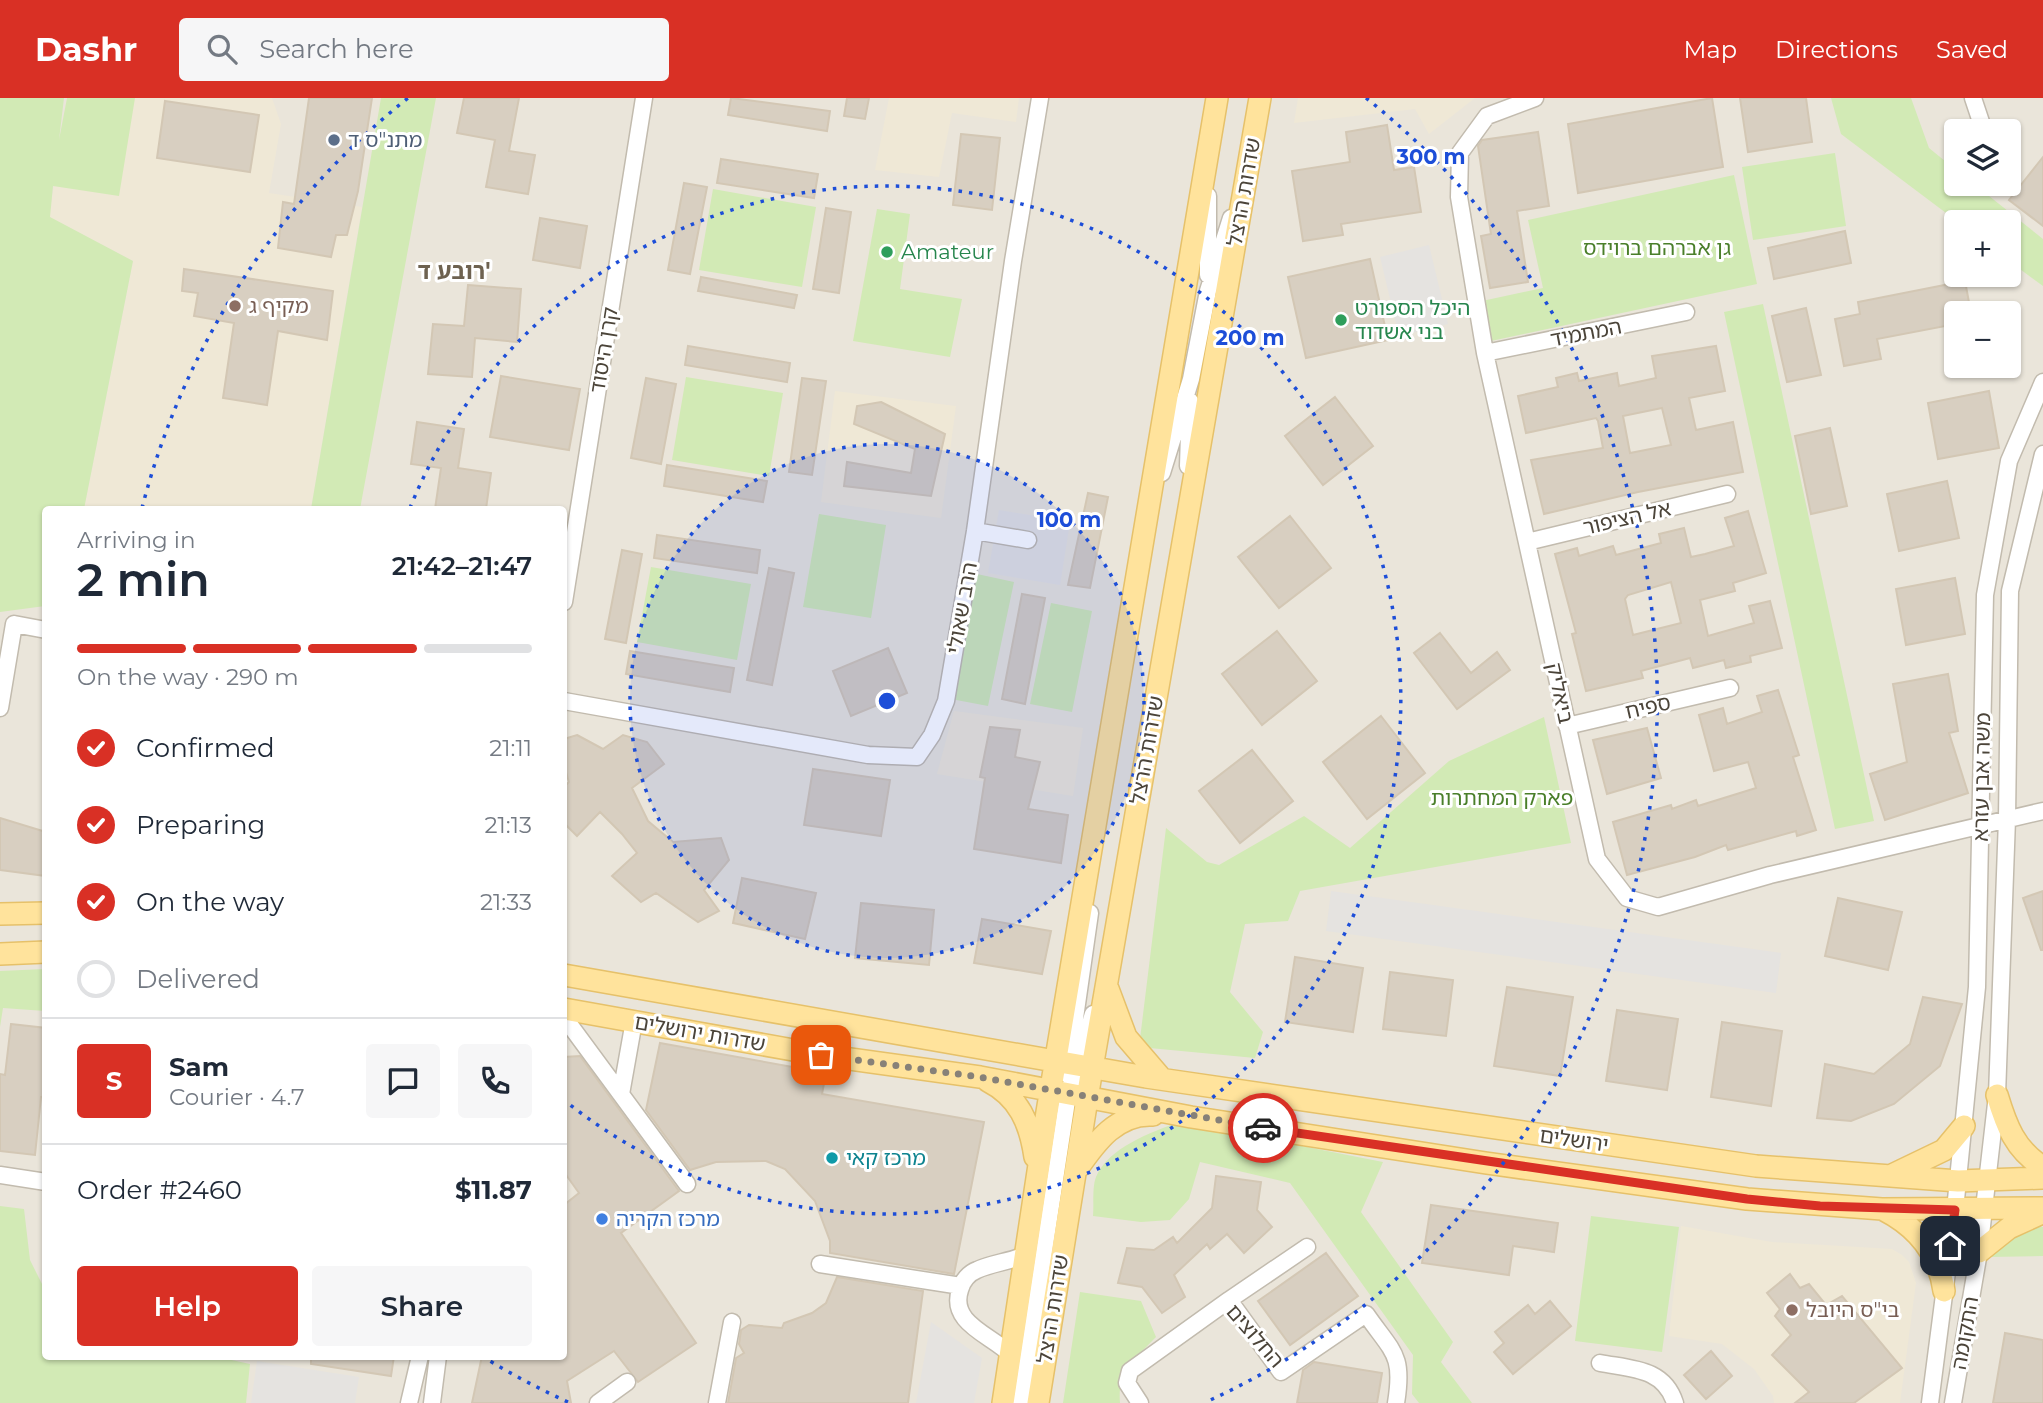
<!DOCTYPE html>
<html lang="en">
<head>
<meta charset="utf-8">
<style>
	body { margin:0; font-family:Montserrat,"Noto Sans Hebrew",sans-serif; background:#f6f6f7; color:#1f2937; height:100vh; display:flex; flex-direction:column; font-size:26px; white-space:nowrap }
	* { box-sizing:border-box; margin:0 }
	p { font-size:23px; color:#747a83 }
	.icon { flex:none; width:38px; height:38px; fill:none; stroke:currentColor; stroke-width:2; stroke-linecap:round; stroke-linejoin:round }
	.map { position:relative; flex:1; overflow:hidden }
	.side { position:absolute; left:42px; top:408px; width:525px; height:854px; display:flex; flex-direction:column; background:#fff; border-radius:7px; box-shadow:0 2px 5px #0004 }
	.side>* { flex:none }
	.controls { position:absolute; left:1944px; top:21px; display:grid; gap:14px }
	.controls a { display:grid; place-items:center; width:77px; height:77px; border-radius:7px; background:#fff; box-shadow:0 2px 5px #0004; font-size:35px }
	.pin { position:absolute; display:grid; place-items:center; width:60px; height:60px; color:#fff; margin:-30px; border-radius:14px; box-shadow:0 4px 10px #0006 }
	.courier { position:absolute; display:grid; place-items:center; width:70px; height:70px; margin:-35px; border:5px solid #d93025; border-radius:50%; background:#fff; color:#222; box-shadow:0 2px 9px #0007 }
	.overview em { font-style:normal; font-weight:600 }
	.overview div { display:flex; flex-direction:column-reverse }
	.overview { display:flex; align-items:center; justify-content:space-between; height:119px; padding:0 35px }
	h1 { font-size:46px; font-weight:600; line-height:52px }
	.bar { display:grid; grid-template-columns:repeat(4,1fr); gap:10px 7px; align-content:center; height:84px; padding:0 35px }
	.bar i { height:9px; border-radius:5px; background:#e0e1e3 }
	.bar .current { background:#d93025 }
	.bar p { grid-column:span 4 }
	.line { display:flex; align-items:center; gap:18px; padding:0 35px; border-top:2px solid #e0e1e3 }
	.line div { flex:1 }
	.round { display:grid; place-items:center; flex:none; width:74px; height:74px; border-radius:7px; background:#f6f6f7 }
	ol { padding:0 35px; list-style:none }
	li { display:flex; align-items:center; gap:21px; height:77px }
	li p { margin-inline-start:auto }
	li .icon { padding:7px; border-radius:50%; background:#d93025; color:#fff; stroke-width:4 }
	li:last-child { color:#747a83 }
	li i { width:38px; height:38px; border:4px solid #e0e1e3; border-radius:50% }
	.primary-button { display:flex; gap:14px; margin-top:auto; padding:14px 35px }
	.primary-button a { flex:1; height:80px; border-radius:7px; background:#d93025; color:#fff; font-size:28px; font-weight:600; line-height:80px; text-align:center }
	.primary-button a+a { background:#f6f6f7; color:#1f2937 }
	header { display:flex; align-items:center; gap:42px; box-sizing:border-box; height:98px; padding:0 35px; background:#d93025; color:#fff }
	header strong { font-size:33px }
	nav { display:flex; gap:38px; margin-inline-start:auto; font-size:24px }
	.search { width:490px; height:63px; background:#f6f6f7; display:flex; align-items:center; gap:18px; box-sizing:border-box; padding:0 24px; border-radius:7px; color:#747a83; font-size:26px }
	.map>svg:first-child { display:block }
	.residential { fill:#eae5da; fill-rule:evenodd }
	.education { fill:#efe8d6 }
	.green { fill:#d2eab5 }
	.parking { fill:#e5e3e0 }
	.building { fill:#d8cfc1; stroke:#d3c7b4; stroke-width:2; fill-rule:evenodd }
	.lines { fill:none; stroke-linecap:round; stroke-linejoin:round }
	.minor-casing { stroke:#c2bbae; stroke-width:19 }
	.major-casing { stroke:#e6c16a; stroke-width:24 }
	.minor { stroke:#fff; stroke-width:16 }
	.major { stroke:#ffe39c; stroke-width:21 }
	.done { stroke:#878178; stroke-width:7; stroke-dasharray:0 12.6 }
	.route { stroke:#d93025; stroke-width:9 }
	.ring { fill:none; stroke:#1d4ed8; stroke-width:3.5; stroke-dasharray:3.5 7 }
	.service-dot { fill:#5c6f8a; stroke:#fff; stroke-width:2.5 }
	.leisure-dot { fill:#2e9e5b; stroke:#fff; stroke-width:2.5 }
	.education-dot { fill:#8d6e63; stroke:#fff; stroke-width:2.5 }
	.culture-dot { fill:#0f9aa8; stroke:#fff; stroke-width:2.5 }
	.shop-dot { fill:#3f7fe0; stroke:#fff; stroke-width:2.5 }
	.labels { text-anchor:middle; stroke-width:6; stroke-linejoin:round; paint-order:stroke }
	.service-label { font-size:21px; fill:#4e5e75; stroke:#fff; text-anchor:start }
	.street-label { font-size:21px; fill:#4b4439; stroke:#fff }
	.park-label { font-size:21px; fill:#4a7f2a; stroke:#fff }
	.leisure-label { font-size:21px; fill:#27864d; stroke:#fff; text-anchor:start }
	.education-label { font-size:21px; fill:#785e54; stroke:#fff; text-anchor:start }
	.culture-label { font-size:21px; fill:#0d838f; stroke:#fff; text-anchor:start }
	.shop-label { font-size:21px; fill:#366cbe; stroke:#fff; text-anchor:start }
	.neighbourhood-label { font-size:23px; font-weight:bold; fill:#6e6250; stroke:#fff }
	.centre { fill:#1d4ed8; stroke:#fff; stroke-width:3.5 }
	.ring-label { font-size:21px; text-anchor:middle; font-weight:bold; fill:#1d4ed8; stroke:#fff; stroke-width:6; stroke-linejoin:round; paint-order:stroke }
</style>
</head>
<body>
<header>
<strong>Dashr</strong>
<div class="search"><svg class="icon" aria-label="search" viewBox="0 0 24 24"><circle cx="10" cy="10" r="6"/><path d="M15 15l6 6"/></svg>Search here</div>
<nav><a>Map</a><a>Directions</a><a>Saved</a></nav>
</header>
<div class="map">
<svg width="2043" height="1305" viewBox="0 0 2043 1305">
	<rect width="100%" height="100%" fill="#f6f3ec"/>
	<!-- residential -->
	<path class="residential" d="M0,0H2043V1305H0ZM1956,33H2009V86H1956ZM1956,124H2009V177H1956ZM1956,215H2009V268H1956ZM46,411H564V1258H46Z"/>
	<!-- education -->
	<path class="education" d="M67,0H272L281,26L269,95L362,109L311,411H84L133,163L49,119Z
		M889,0H1019L1016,24L952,15L939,79L875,72Z
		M1298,0H1475L1429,36L1415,11L1294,25Z
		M835,293L956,308L941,420L821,404Z
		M954,613L1083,630L1073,698L937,676Z
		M1681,1128L1772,1144L1892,1151L1902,1157L1909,1164L1916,1185L1900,1305H1774L1773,1298L1754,1271L1722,1246L1669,1238Z"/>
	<!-- green -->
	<path class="green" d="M0,0H64L59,42L67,0H135L119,98L53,88L50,119L133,163L84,411H46L45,508L0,514Z
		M381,0H436L360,411H311Z
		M1831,0H1911L1929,50L1956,72V86H1974L2043,141V188L2009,163V124H1958L1841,36Z
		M1835,55L1846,128L1753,142L1742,69Z
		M1734,77L1757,186L1491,243L1482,203L1543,190L1528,122Z
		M713,91L816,109L802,189L699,172Z
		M877,111L910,116L900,191L962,201L950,259L853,243Z
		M1763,206L1874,723L1835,731L1724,214Z
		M686,279L783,295L769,378L672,362Z
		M819,416L886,427L871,520L803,509Z
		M651,469L751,486L737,562L637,544Z
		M977,476L1014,484L988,608L951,601Z
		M1051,505L1092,513L1072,614L1030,606Z
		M1544,619L1571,745L1300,793L1288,823L1245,826L1230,894L1263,934L1255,960L1139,949L1166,730L1207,764L1219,767L1304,718L1350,750L1449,663Z
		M45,871V913L3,910L0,929V873Z
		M1179,1024L1383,1064L1361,1114L1453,1244L1441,1264L1472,1305H1419L1412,1296L1413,1257L1290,1085L1200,1064L1189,1101L1170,1122L1141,1124L1093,1118C1094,1107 1092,1089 1096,1079C1109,1049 1150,1035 1179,1024Z
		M0,1108L24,1111L30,1162L45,1192L46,1258H213L250,1266L246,1305H0Z
		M1591,1118L1679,1129L1662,1254L1575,1243Z
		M2031,1129H2043V1158L1988,1159L2008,1139Z
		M1080,1194L1141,1203L1156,1239C1136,1260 1117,1274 1120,1305H1063Z"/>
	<!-- parking -->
	<path class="parking" d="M1429,147L1448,226L1399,238L1380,159Z
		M999,412L1070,424L1060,487L988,475Z
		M1331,793L1781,855L1776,895L1326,833Z
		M931,1224L982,1260L974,1305H916Z
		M257,1263L359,1279L355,1305H251Z"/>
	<!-- building -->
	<path class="building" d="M309,0H372L358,93L347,137H336L331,159L278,150L283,104L294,106Z
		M464,0H519L509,53L535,57L528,96L486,89L495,42L457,35Z
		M731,0L830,13L827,33L728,17Z
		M847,0H869L865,21L844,18Z
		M1712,0L1723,69L1578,95L1568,26Z
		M1740,0H1806L1812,44L1748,54Z
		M165,3L259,17L250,74L157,60Z
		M1387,27L1394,72L1414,69L1421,114L1341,126L1343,137L1303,143L1292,73L1350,64L1346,34Z
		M1538,34L1549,108L1517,113L1528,184L1490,190L1481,138L1491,136L1478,48L1482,42Z
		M961,36L1000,40L992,112L953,107Z
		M2043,59V128L2009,102Z
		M721,61L818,76L814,100L717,85Z
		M684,85L707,89L690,176L668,172Z
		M826,110L851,114L839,195L813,191Z
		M540,120L587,128L580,170L533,162Z
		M1845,133L1851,165L1774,181L1768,150Z
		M1370,161L1388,242L1306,260L1288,179Z
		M184,171L333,193L327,242L278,233L267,307L223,300L234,225L194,218L198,195L182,193Z
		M701,179L797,197L794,210L698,193Z
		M1965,183L1971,215H1956V226L1877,241L1881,261L1844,268L1835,221L1860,216L1858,204Z
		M468,187L521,191L517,244L475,240L472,279L428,276L433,226L464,228Z
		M1806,210L1821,277L1787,284L1772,218Z
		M688,248L790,265L787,284L685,267Z
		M1716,248L1725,293L1689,300L1696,332L1733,324L1743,374L1638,394L1544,416L1531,362L1603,350L1598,323L1596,320L1526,335L1518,298L1558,289L1556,280L1577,275L1579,283L1617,275L1619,288L1656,280L1652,258ZM1662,310L1671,347L1630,355L1623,318Z
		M501,278L580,291L569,352L490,339Z
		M646,280L676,286L661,366L631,360Z
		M802,280L826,283L812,377L789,374Z
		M1989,293L1999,350L1938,361L1928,305Z
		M1335,299L1373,348L1323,387L1285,338Z
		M881,304L945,336L931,398L844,388L847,364L911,375L915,351L854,326L857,308Z
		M417,324L464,331L458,370L491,375L486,411H435L441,370L411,366Z
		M1830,330L1847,408L1811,416L1795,338Z
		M667,367L767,383L763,404L664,388Z
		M1947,383L1959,440L1899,453L1887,396Z
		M1088,395L1108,399L1090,490L1068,487Z
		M1748,413L1766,475L1733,485L1735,493L1700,502L1708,538L1754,525L1749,508L1770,503L1782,550L1750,558L1751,564L1726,570L1724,562L1693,570L1690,560L1641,573L1643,580L1586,593L1572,536L1576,535L1555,456L1577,450L1579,458L1613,448L1616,457L1661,445L1659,436L1684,430L1691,459L1705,456L1734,448L1725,420ZM1671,484L1681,525L1633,537L1625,501L1628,497Z
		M1290,418L1331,470L1279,510L1238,459Z
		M657,437L760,452L757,475L654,460Z
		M622,452L642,456L626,545L605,541Z
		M769,470L794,475L772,587L747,582Z
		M1955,480L1965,536L1906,547L1896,491Z
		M1022,496L1045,500L1025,606L1002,601Z
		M1277,533L1317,583L1262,627L1222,576Z
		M1440,535L1471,575L1497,554L1510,572L1457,611L1414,555Z
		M888,550L907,595L851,618L833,573Z
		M630,553L734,570L730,594L626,576Z
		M1948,576L1958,633L1949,635L1968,695L1885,722L1870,676L1907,664L1893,586Z
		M1778,592L1799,657L1793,659L1816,732L1797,738L1796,733L1728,752L1726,747L1695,759L1627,777L1613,724L1671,707L1672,711L1696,702L1698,708L1756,690L1748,664L1714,673L1699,617L1723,610L1727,626L1762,614L1757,598Z
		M1381,618L1425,675L1367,721L1323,664Z
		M990,629L1020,632L1015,659L1040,664L1028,711L1068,717L1061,765L974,751L985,680L980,679Z
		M1647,630L1661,680L1607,696L1593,642Z
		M577,637L603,651L623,637L647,644L664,666L632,690L648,723L673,744L721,740L729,762L704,792L719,813L698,824L656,795L641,804L612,778L637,755L622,736L600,714L577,738L564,725V689L569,684L564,668V641Z
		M1252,652L1293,703L1240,745L1199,693Z
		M813,671L890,682L881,738L804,727Z
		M0,720L46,734V778L0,772Z
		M742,780L816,795L805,841L733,825Z
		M2043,793V852H2041L2023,800Z
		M1838,800L1902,814L1888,872L1825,858Z
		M861,805L934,812L929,867L855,860Z
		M982,821L1051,833L1042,876L974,865Z
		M1295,859L1363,870L1353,934L1285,924Z
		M1390,874L1453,882L1446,938L1383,931Z
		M1507,889L1573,899L1560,978L1494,968Z
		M1923,899L1962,906L1940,968L1894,1006L1851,1023L1817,1020L1825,966L1874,976L1910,946Z
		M1617,912L1678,921L1667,992L1606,983Z
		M1722,924L1782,933L1771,1008L1711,999Z
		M11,926L46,930V999H41L35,1057L0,1053V976L5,977Z
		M660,945L826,975L822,996L984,1024L954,1176L830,1155V1143L815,1103L785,1071L766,1063L716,1064L690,1072L646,1012Z
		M580,958L679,1093L621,1135L696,1245L638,1284L614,1253L567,1283L571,1305H472L482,1258H564V1107L579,1095L564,1074V959Z
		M1216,1078L1261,1084L1257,1112L1272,1129L1244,1155L1227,1136L1210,1151L1207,1146L1174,1177L1185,1199L1162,1215L1142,1189L1118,1185L1127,1150L1154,1152L1173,1139L1177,1145L1212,1110Z
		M1431,1107L1558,1125L1554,1154L1513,1148L1509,1177L1422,1165Z
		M1326,1155L1358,1198L1290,1247L1258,1203Z
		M1790,1176L1800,1190L1809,1186L1826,1207L1842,1198L1902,1270L1854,1305H1795L1809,1294L1772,1257L1791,1237L1775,1218L1780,1211L1767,1195Z
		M837,1179L923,1193L908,1305H728L736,1260L744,1255L739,1246L741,1232L749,1227L782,1230L784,1225L812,1215L826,1205Z
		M1550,1203L1571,1228L1513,1276L1494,1254L1504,1245L1495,1234L1528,1207L1535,1216Z
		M2005,1235L2043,1242V1305H1993Z
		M1711,1253L1732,1278L1706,1301L1684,1277Z
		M311,1258H394L391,1278L311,1266Z
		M1314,1264L1382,1275L1377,1305H1297L1303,1272Z"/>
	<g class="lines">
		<!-- minor casing -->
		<g class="minor-casing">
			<path id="minor" d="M1535,0L1487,18L1460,55L1459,99L1485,255L1597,761L1627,800L1658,809L1770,777L2043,713
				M1973,0L1984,33
				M1208,177V98
				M1485,255L1686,214
				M1188,368L1190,303
				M1162,375L1191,281L1208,193L1231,120
				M975,433L1028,442
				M1527,444L1727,396
				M564,504L644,0
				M564,603L868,657L917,659L932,637L946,603L975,433L1013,163L1040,0
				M0,610L14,526L46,532
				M1567,628L1730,590
				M564,919L687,1086
				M1067,976L1090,815
				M621,996L634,923
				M0,1077L46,1084
				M820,1166L961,1188
				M1229,1202L1307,1149
				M1010,1256C991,1237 949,1225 960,1192C962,1183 969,1175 977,1172C992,1165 1009,1164 1025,1157
				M1600,1265C1632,1271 1664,1270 1675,1305
				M409,1305L420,1258
				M432,1305L438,1258
				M598,1305L627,1284
				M717,1305L732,1224
				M1021,1305L1068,996L1093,916
				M1140,1305L1127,1285L1130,1273L1229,1202L1281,1274L1366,1216C1393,1255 1404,1256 1396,1305
				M1930,1305L1955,1112L1977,889L1985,497L2009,363L2043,284
				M1953,1305L1979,1154L1997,997L2007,721L2010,493L2043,356"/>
		</g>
		<!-- major casing -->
		<g class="major-casing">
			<path id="major" d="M0,816L46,815
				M0,856L46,854
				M564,877L1146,979L1756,1068L1958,1083L2043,1080
				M1108,891L1126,939L1162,981
				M564,911L821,957L980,979L1191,1019L1486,1065L1747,1101L1882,1111L2043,1110
				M988,983C1019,999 1030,1025 1035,1059
				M1997,997C2006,1027 2015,1052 2043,1069
				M1078,1070C1096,1044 1117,1015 1153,1017
				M1892,1077L1944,1052L1964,1028
				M1884,1112C1917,1129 1939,1156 1944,1193
				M1979,1154L2009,1130L2042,1115
				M1003,1305L1047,1014L1217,0
				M1038,1305L1092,970L1260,0"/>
		</g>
		<!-- minor -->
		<use href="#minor" class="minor"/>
		<!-- major -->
		<use href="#major" class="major"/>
	</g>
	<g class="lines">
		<!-- done -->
		<path class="done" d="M821,957L979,979L1263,1030"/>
		<!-- route -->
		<path class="route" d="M1263,1030L1747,1101L1820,1108L1955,1112L1950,1148"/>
	</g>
	<!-- distance rings -->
	<circle cx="887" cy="603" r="257" fill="#1d4ed8" fill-opacity=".12"/>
	<g class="ring">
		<circle cx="887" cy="603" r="257"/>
		<path d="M410 410A514 514 0 1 1 564 1002"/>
		<path d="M568 1304A770 770 0 0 1 485 1260M142 410A770 770 0 0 1 408 0M1366 0A770 770 0 0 1 1206 1304"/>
	</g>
	<!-- markers -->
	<circle class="service-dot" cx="334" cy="42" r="7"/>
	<g class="leisure-dot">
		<circle cx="887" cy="154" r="7"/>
		<circle cx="1341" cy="222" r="7"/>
	</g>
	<g class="education-dot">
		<circle cx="235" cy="208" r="7"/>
		<circle cx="1792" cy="1212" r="7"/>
	</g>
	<circle class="culture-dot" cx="832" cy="1060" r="7"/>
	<circle class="shop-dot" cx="602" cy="1121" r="7"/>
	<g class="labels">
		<!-- service labels -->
		<g class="service-label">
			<text x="348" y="49">מתנ"ס ד</text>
		</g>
		<!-- street labels -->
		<g class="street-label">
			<text transform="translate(1244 94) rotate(-80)" y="7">שדרות הרצל</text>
			<text transform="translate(1586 235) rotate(-11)" y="7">המתמיד</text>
			<text transform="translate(604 252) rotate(-81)" y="7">קרן היסוד</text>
			<text transform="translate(1627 420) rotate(-13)" y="7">אל הציפור</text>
			<text transform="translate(962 510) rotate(-80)" y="7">הרב שאולי</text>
			<text transform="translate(1560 595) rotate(78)" y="7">ביאליק</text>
			<text transform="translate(1648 609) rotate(-13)" y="7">ספיח</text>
			<text transform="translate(1147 652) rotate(-80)" y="7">שדרות הרצל</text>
			<text transform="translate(1982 679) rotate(-89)" y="7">משה אבן עזרא</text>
			<text transform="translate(700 935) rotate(10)" y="7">שדרות ירושלים</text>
			<text transform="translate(1574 1042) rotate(8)" y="7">ירושלים</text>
			<text transform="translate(1053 1211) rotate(-81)" y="7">שדרות הרצל</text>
			<text transform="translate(1965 1235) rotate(-80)" y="7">התקומה</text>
			<text transform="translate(1255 1238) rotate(49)" y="7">החלוצים</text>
		</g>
		<!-- park labels -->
		<g class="park-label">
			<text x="1657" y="157">גן אברהם ברוידס</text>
			<text x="1502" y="707">פארק המחתרות</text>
		</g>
		<!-- leisure labels -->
		<g class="leisure-label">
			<text x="901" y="161">Amateur</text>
			<text x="1355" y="217">היכל הספורט<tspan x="1355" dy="24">בני אשדוד</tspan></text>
		</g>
		<!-- education labels -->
		<g class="education-label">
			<text x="249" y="215">מקיף ג</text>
			<text x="1806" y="1219">בי"ס היובל</text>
		</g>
		<!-- culture labels -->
		<g class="culture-label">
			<text x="846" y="1067">מרכז קאי</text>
		</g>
		<!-- shop labels -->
		<g class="shop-label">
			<text x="616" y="1128">מרכז הקריה</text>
		</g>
		<!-- neighbourhood labels -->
		<g class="neighbourhood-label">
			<text x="454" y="181">רובע ד'</text>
		</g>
	</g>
	<circle cx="887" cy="603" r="10" class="centre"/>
	<g class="ring-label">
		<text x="1431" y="66">300 m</text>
		<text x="1250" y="247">200 m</text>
		<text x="1069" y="429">100 m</text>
	</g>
</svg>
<div class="controls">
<a><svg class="icon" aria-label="layers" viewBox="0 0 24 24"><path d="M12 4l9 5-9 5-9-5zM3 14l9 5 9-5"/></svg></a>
<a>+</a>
<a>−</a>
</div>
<div class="pin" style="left:821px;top:957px;background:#ea580c"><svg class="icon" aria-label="bag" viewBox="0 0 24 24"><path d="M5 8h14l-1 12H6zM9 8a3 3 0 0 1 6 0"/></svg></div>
<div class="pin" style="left:1950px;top:1148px;background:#1f2937"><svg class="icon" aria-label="home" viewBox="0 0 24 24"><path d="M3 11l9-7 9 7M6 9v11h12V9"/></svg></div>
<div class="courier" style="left:1263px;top:1030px"><svg class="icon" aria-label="car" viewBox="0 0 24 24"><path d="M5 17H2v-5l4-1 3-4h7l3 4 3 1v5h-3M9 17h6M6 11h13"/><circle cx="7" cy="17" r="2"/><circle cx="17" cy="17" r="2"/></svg></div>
<section class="side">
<div class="overview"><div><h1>2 min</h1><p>Arriving in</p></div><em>21:42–21:47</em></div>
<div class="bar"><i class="current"></i><i class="current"></i><i class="current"></i><i></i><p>On the way · 290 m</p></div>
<ol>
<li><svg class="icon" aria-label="check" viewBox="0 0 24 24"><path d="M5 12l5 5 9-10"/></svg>Confirmed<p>21:11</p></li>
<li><svg class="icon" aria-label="check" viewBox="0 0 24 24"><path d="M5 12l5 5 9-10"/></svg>Preparing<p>21:13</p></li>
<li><svg class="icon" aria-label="check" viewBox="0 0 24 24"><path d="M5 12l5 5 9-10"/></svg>On the way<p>21:33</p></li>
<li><i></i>Delivered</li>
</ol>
<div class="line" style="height:126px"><b class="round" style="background:#d93025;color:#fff">S</b><div><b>Sam</b><p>Courier · 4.7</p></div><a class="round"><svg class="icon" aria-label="chat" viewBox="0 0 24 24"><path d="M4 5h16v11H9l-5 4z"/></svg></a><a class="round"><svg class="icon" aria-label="phone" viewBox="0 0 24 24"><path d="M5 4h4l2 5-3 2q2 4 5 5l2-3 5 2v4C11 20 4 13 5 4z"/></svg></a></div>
<div class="line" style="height:91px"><div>Order #2460</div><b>$11.87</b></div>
<div class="primary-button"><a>Help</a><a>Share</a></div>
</section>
</div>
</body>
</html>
